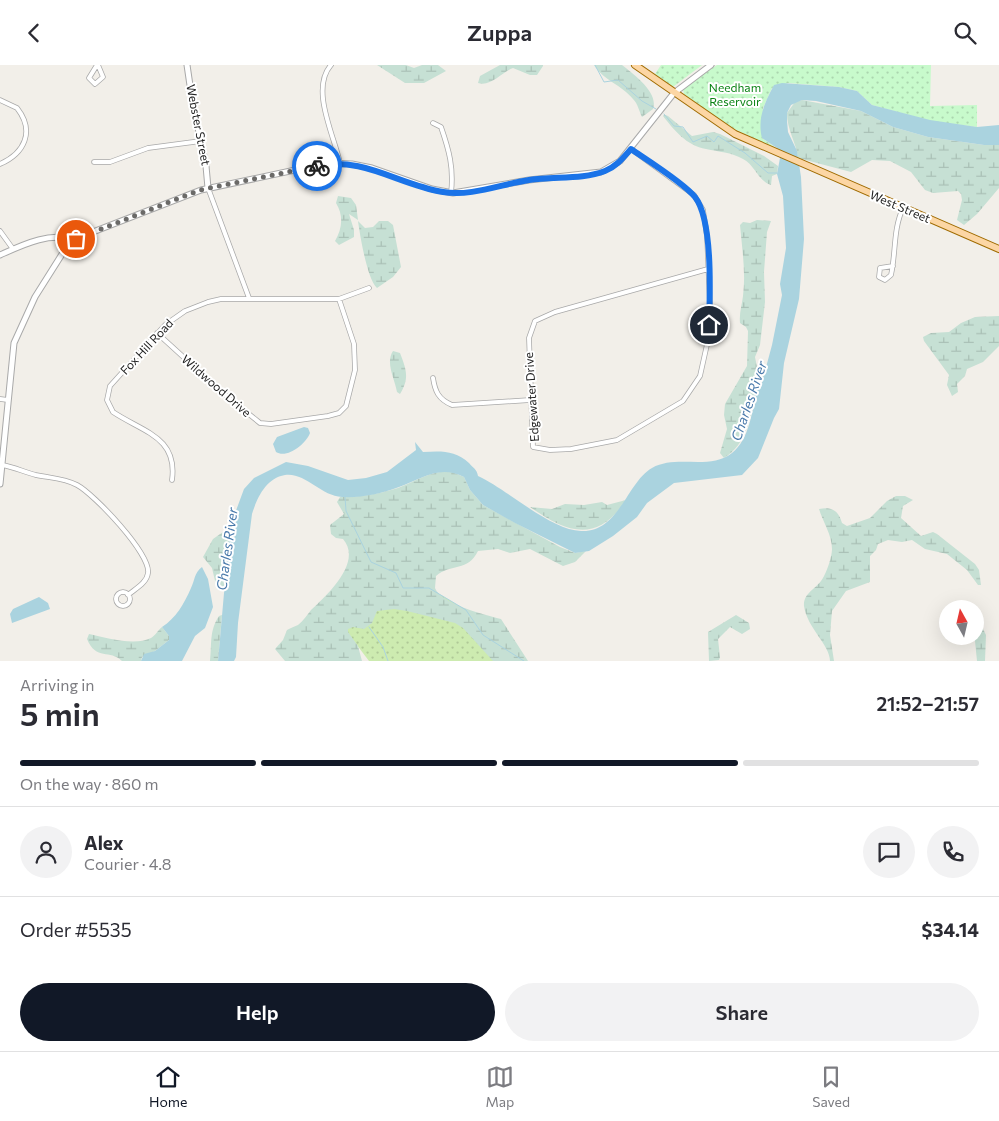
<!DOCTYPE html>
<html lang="en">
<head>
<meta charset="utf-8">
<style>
	body { margin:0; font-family:Commissioner,sans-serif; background:#f2f2f3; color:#2b2b33; height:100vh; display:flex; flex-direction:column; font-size:19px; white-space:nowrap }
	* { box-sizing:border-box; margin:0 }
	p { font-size:16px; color:#7c7c81 }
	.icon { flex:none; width:28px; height:28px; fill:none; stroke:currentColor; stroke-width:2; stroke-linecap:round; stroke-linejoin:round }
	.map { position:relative; height:596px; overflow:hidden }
	.drawer { display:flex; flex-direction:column; background:#fff; flex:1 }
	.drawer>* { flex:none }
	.needle { width:32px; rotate:352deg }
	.buttons { position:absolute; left:939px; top:535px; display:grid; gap:10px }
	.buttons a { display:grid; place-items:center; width:45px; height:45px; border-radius:50%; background:#fff; box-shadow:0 5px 20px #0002; font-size:25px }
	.pin { position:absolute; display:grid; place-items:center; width:42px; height:42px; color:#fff; margin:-21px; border:2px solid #fff; border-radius:50%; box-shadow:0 1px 5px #0007 }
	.courier { position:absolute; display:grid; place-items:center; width:50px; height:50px; margin:-25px; border:4px solid #1a73e8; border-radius:50%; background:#fff; color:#222; box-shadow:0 1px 6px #0007 }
	.head em { font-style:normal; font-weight:600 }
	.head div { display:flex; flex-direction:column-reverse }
	.head { display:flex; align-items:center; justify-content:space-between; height:85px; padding:0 20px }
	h1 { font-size:32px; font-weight:600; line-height:38px }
	.bar { display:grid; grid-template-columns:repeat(4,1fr); gap:8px 5px; align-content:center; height:60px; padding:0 20px }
	.bar i { height:6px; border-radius:4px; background:#e1e1e2 }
	.bar .active { background:#111827 }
	.bar p { grid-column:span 4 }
	.line { display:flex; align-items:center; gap:12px; padding:0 20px; border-top:1px solid #e1e1e2 }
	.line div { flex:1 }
	.round { display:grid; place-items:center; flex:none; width:52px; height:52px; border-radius:26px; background:#f2f2f3 }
	.cta { display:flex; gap:10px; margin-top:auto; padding:10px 20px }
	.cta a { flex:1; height:58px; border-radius:30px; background:#111827; color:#fff; font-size:20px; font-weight:600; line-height:58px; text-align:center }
	.cta a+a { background:#f2f2f3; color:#2b2b33 }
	header { display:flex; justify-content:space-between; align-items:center; height:65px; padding:0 20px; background:#fff; font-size:22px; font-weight:600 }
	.tab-bar { display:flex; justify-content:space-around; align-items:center; height:70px; border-top:1px solid #e1e1e2; background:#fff; font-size:14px; color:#7c7c81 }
	.tab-bar a { display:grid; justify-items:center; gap:2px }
	.tab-bar .active { color:#111827 }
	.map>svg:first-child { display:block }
	.grass { fill:url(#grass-dots) }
	.wetland { fill:url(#wetland-marsh) }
	.park { fill:url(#park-dots) }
	.water { fill:#aad3df }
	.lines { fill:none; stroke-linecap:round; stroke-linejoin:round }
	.stream { stroke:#aad3df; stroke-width:1 }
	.minor-casing { stroke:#a9a9a9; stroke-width:5.5 }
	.tertiary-casing { stroke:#a9a9a9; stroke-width:7 }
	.primary-casing { stroke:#a06b00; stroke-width:8 }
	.minor { stroke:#fff; stroke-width:4 }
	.tertiary { stroke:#fff; stroke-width:5 }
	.primary { stroke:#fcd6a4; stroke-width:6 }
	.done { stroke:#6b6a68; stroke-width:5; stroke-dasharray:0 9 }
	.route { stroke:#1a73e8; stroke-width:6 }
	.labels { text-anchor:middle; stroke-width:4; stroke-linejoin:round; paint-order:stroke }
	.park-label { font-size:12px; fill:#0c8416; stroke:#fff }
	.street-label { font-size:12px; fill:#222; stroke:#fff }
	.water-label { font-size:14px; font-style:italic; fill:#4a7aab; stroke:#fff }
</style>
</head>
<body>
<header><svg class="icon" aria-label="back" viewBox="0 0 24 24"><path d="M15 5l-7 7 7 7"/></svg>Zuppa<svg class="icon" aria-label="search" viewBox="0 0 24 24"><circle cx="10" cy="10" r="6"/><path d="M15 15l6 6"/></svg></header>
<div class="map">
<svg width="999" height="596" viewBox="0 0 999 596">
	<defs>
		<pattern id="grass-dots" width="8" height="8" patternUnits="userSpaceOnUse" patternTransform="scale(1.25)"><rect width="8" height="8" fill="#cdebb0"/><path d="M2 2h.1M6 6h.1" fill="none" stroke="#b0c997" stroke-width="1.8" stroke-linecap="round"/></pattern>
		<pattern id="wetland-marsh" width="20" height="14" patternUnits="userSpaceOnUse" patternTransform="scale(1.25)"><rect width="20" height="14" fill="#c6e0d4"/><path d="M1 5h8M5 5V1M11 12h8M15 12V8" fill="none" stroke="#aac0b6"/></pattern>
		<pattern id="park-dots" width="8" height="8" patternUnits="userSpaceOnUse" patternTransform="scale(1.25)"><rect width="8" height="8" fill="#c8facc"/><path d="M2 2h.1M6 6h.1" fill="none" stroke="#acd6af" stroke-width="1.8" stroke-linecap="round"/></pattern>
	</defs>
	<rect width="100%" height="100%" fill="#f2efe9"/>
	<!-- grass -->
	<path class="grass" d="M391,506L429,523L466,545L524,596H369L344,563Z"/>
	<!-- wetland -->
	<path class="wetland" d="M377,0H406L414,3L422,0H438L446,6L424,18H405Z
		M500,0H543V1L537,10H530L513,3C502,7 491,22 478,18L480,11Z
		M594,0H622C633,9 659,27 653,44L642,52C639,46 638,39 633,34C622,20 603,15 594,0Z
		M802,35L861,46L893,62L928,72L984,80H999V123L977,149L964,160L957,155L962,135L961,129L958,126L933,128L925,125L911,107L890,96L872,95L851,107L798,93C796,77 787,65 787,48L795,37Z
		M664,50L668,51L692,71L713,67L720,69L764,91L778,101L777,109L772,111L771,120C758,116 755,100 743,94C731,87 719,87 706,84C687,81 674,65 663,51Z
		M338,131L351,133L356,140L358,155L349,149L354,165V172L339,180L335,176C342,164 344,151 336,138Z
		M757,155L771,156L767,167L764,207L765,237L760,280L755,292L758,307L765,308C762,316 758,322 756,330C749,354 747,379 724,393L720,388L727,364L724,350L725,339L747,301L748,266L746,262L740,258C739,248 742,240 743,231C746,208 742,183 740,160L743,157L750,158Z
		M358,156L365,163L373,162L379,156H388L393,160L401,202L393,212L377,223C367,214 360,170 358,156Z
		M999,251V281L983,297L967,304L965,311L957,319L958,327L952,331L947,320L949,310L924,276L923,272L931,268L949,267L961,258L975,252Z
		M393,286L400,288C406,304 410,313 400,329L397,327C395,314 385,298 393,286Z
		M450,406L464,412L470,425L483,440L560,482L575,488L586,486L575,497L563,501L530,484L510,488L498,484L478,486C468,507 451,498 436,511L435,523C441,539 486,550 501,554L528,596H493L463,563L455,558L407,546L394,544L377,546L372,558L364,564L353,562L348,564V567L358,581L362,596H285L275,584L283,575L287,565C290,563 294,562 298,560C303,556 307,550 311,545C327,530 363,497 343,474L336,473L331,469L330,460L344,449L337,437L340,432C360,432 379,429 398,423C416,416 430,406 450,406Z
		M896,431H905L913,435L903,441L901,453L921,471L933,467L937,469L975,499L979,505L981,520H978L967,505L947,489L925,484L912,475L902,477L888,475L878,479L876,485L870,491V517L846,526L832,546L830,570L834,596H830C830,580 807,563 804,541C803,529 815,524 821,516C826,510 832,492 832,484C832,470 823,457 819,444C832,441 839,446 842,458L847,461L870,453L887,436Z
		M626,435C597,479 567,468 530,442L552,444L565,439L584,440L602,437L607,440Z
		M233,460L228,483L226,526H220L216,520L212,503L203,492L213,474Z
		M222,550L218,596H210C212,579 209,566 219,551Z
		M736,550L749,558L750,564L742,569L730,562L718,574L720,592L719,595L709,596L708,567Z
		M975,560L982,562L986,570L985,596H977L975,576L970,571H975Z
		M162,562L169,571V575L155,586L142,592L141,596H122C110,584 96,596 87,574L89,569C106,573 135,581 151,573C155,571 158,565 162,562Z"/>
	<!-- park -->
	<path class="park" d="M661,0H702L673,22L655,9Z
		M717,0H931L930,41L977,40V62L930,56L872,40L857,26L839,22L788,18L772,23L763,43L762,73L779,85L728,61L684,29L683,24L686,21Z"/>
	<!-- water -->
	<path class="water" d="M782,18L839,22L857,26L872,40L930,55L977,62L999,60V80H984L928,72L893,62L861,46L816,36L802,35L791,40L787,48V56L788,67L797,86L801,112L804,174L799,234L784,298L779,344L774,353L758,393L742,410L674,418L647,438L637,452L613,471L589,486L575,488L515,458L483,440L470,425L464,412C440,399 421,414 399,422C380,429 361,433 342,432C321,431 305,407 285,410C266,413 257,433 252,449L238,558L236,592L234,596H218L228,483L234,451L244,424L254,413L286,397L308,401L348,415L366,413L387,407L416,385L415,377L423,387C441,386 455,385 469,398C473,403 477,404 478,411C507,424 550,465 581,466C619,468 627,417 652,403C677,389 709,406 732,388C750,374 752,345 757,325L761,321L772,280L782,230L780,219L786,183L783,131L777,109L780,93L777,83L762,73C757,53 765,37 774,20Z
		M304,362L308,363L310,368C306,379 287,394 276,387L273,379L277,372Z
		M202,502L208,514L213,542L205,563L195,571L182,596H141L144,589L155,586L169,575V571L162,562C176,553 184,539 191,523C195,515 194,508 202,502Z
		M39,532L48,538L50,544L12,558L10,549L13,544Z"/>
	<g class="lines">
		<!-- stream -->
		<path class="stream" d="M595,0L604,17L618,15L642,36L656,44
			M664,49L674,61L683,62L693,77L707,71L714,77L718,71L745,88L768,108H777
			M345,432L346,446L371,497L396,508L403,523H429L466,545L483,570L524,596
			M369,562L383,582L388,596"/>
		<!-- minor casing -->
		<g class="minor-casing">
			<path id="minor" d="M97,0L89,13L95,19L103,12L98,0
				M331,0C310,24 334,70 340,98
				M0,35L17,43C35,66 25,88 0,99
				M433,58L441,62C449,85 454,103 451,128
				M631,84L694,130L703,145L707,171L710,240L708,275L700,311L683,336L617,375L571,384L550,385L533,382L529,273L535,256L555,247L708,204
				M94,97H110L148,83L201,76
				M208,123L249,233
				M0,166L13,184
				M893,201L880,203L879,212L885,215L891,210C896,188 893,164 903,143
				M157,268L224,329L260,358L271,359L328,351L339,348L346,341L355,305L354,279L339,234
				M433,313C435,326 438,334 452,340L530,335
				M0,334L8,335
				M2,400C14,402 24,407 36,410C50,413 64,413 77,420C94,429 151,489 148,508C147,518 135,524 128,530
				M172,415C178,372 143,367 113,347L107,335L110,321L165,260L185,246L208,237L221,234H339L369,223
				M116 534a7 7 0 1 1 14 0a7 7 0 1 1-14 0Z"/>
		</g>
		<!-- tertiary casing -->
		<g class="tertiary-casing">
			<path id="tertiary" d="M187,0L192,34L206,101L208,123
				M0,190C20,181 52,165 74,176
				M0,419L14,278L35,232L64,186L80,172L201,125L328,98L352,99L372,103L432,124L453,128L529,115L601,107L620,96L674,28L711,0"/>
		</g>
		<!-- primary casing -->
		<g class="primary-casing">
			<path id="primary" d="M635,0L735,69L999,184"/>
		</g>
		<!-- minor -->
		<use href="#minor" class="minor"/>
		<!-- tertiary -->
		<use href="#tertiary" class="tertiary"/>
		<!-- primary -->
		<use href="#primary" class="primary"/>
	</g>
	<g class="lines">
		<!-- done -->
		<path class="done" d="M76,174L200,125L317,101"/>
		<!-- route -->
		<path class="route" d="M317,101C363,91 399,120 443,127C470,132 502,119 529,115C554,111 582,115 605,106C616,102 623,93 631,84C647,95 684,118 695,132C713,155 710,229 709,260"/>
	</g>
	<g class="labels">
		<!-- park labels -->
		<g class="park-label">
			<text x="735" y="27">Needham<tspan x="735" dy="14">Reservoir</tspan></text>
		</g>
		<!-- street labels -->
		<g class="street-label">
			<text transform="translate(198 60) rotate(79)" y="4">Webster Street</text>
			<text transform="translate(900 142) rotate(23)" y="4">West Street</text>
			<text transform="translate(147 282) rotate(-47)" y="4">Fox Hill Road</text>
			<text transform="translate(216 321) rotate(41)" y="4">Wildwood Drive</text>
			<text transform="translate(532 332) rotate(-94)" y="4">Edgewater Drive</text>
		</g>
		<!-- water labels -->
		<g class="water-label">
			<text transform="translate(749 336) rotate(-71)" y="5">Charles River</text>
			<text transform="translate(227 484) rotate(-82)" y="5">Charles River</text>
		</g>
	</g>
</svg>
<div class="buttons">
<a><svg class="needle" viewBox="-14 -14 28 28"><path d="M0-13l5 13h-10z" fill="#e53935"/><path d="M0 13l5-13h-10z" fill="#7c7c81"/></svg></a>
</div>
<div class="pin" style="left:76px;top:174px;background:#ea580c"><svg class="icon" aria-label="bag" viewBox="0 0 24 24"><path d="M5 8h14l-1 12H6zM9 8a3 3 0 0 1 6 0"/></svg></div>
<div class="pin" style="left:709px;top:260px;background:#1f2937"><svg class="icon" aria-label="home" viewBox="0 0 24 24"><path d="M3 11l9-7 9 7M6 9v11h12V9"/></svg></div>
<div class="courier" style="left:317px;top:101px"><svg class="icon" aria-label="bike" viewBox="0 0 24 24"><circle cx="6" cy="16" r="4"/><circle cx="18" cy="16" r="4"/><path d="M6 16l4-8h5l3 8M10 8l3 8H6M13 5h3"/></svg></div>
</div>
<section class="drawer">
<div class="head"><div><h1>5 min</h1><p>Arriving in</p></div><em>21:52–21:57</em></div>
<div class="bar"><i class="active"></i><i class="active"></i><i class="active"></i><i></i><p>On the way · 860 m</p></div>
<div class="line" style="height:90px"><a class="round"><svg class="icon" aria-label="person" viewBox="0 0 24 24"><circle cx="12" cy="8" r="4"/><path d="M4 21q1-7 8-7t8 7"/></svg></a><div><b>Alex</b><p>Courier · 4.8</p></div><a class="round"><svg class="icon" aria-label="chat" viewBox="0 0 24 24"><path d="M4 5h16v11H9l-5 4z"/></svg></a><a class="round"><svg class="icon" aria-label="phone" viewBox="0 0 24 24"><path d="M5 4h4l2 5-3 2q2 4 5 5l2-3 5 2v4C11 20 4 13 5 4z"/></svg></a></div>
<div class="line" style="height:65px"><div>Order #5535</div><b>$34.14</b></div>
<div class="cta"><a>Help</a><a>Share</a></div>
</section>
<nav class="tab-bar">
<a class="active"><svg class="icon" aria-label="home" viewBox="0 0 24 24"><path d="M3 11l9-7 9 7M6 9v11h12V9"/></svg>Home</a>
<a><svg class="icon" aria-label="map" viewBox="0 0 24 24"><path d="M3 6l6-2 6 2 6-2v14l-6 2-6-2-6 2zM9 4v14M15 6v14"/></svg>Map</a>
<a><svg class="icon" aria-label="saved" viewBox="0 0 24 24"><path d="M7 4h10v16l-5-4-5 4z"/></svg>Saved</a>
</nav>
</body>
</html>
